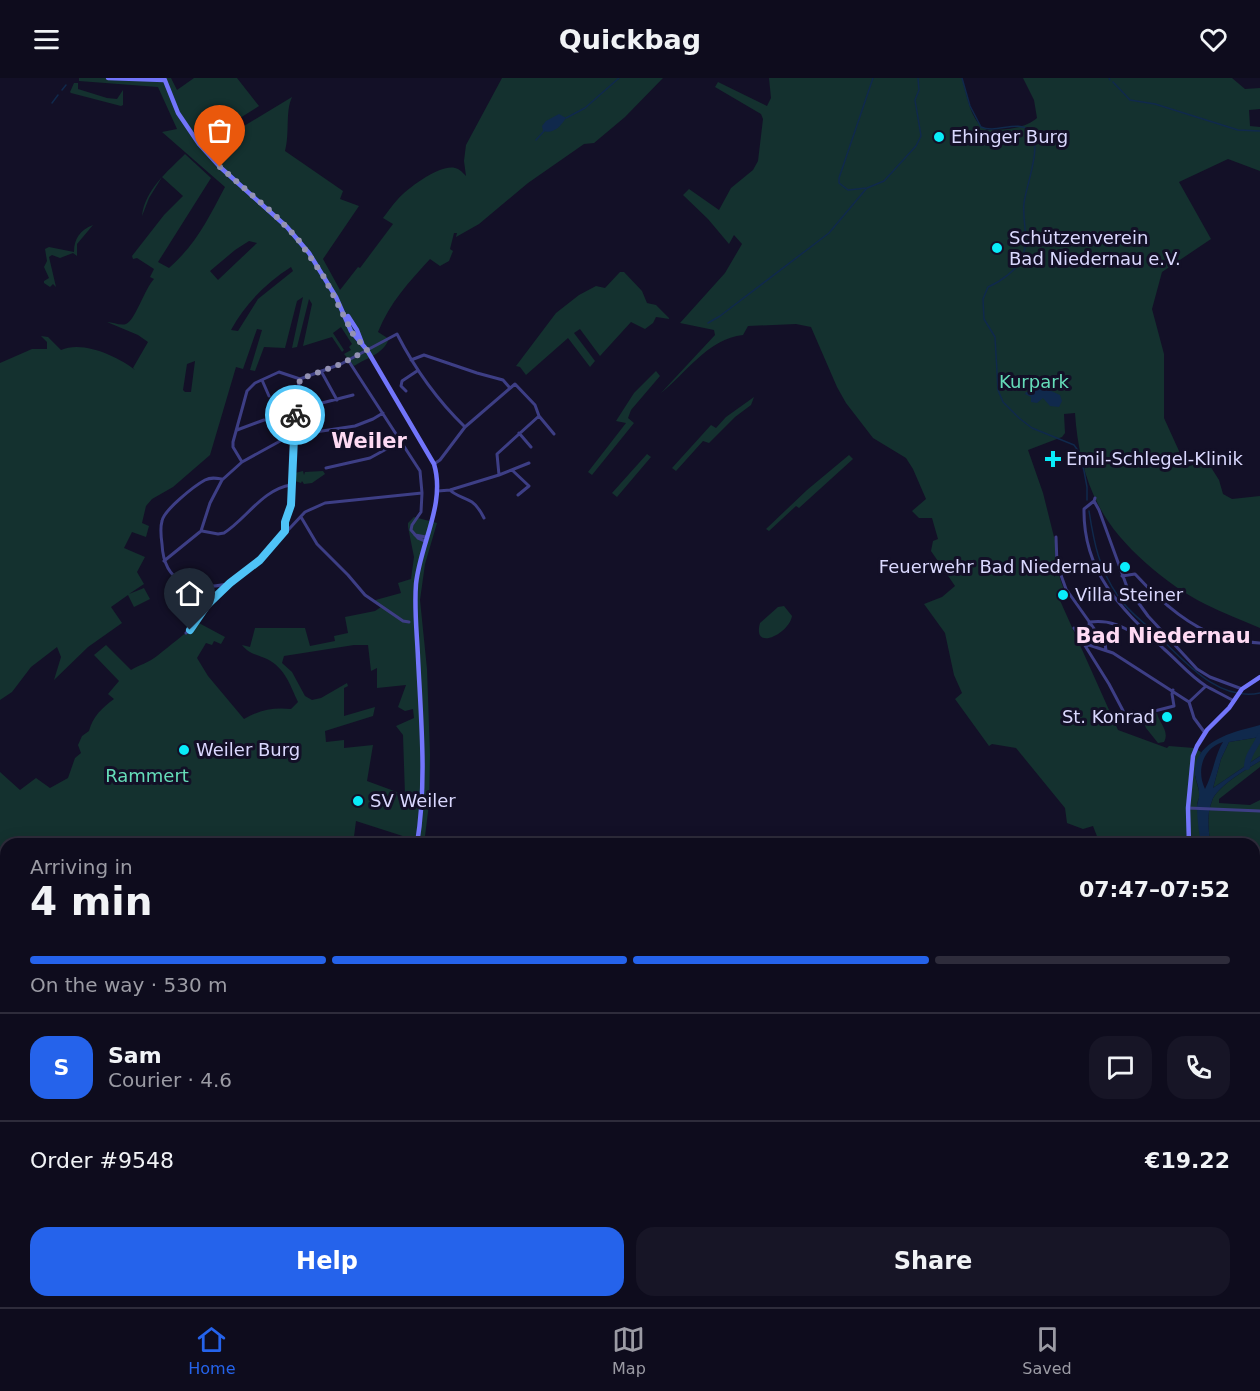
<!DOCTYPE html>
<html lang="en">
<head>
<meta charset="utf-8">
<style>
	body { margin:0; font-family:"DejaVu Sans",sans-serif; background:#171526; color:#f1f3f6; height:100vh; display:flex; flex-direction:column; font-size:22px; white-space:nowrap }
	* { box-sizing:border-box; margin:0 }
	p { font-size:20px; color:#9b9ba4 }
	.icon { flex:none; width:33px; height:33px; fill:none; stroke:currentColor; stroke-width:2; stroke-linecap:round; stroke-linejoin:round }
	.map { position:relative; flex:1; overflow:hidden }
	.side { position:absolute; left:0px; top:760px; width:1260px; height:470px; display:flex; flex-direction:column; background:#0e0c1d; border-radius:18px 18px 0 0; box-shadow:0 3px 15px #0003,0 0 0 2px #2e2c3b }
	.side>* { flex:none }
	.pin { position:absolute; display:grid; place-items:center; width:51px; height:51px; color:#fff; margin:-62px -26px; border-radius:50% 50% 50% 0; rotate:-45deg; box-shadow:0 0 6px #0007 }
	.pin .icon { rotate:45deg }
	.courier { position:absolute; display:grid; place-items:center; width:60px; height:60px; margin:-30px; border:4px solid #4fc3f7; border-radius:50%; background:#fff; color:#222; box-shadow:0 2px 8px #0007 }
	.overview em { font-style:normal; font-weight:800 }
	.overview div { display:flex; flex-direction:column-reverse }
	.overview { display:flex; align-items:center; justify-content:space-between; height:102px; padding:0 30px }
	h1 { font-size:39px; font-weight:800; line-height:45px }
	.bar { display:grid; grid-template-columns:repeat(4,1fr); gap:9px 6px; align-content:center; height:72px; padding:0 30px }
	.bar i { height:8px; border-radius:4px; background:#2e2c3b }
	.bar .current { background:#2563eb }
	.bar p { grid-column:span 4 }
	.line { display:flex; align-items:center; gap:15px; padding:0 30px; border-top:2px solid #2e2c3b }
	.line div { flex:1 }
	.round { display:grid; place-items:center; flex:none; width:63px; height:63px; border-radius:18px; background:#171526 }
	.action { display:flex; gap:12px; margin-top:auto; padding:12px 30px }
	.action a { flex:1; height:69px; border-radius:18px; background:#2563eb; color:#fff; font-size:24px; font-weight:800; line-height:69px; text-align:center }
	.action a+a { background:#171526; color:#f1f3f6 }
	header { display:flex; justify-content:space-between; align-items:center; height:78px; padding:0 30px; background:#0e0c1d; font-size:27px; font-weight:800 }
	.tab-bar { display:flex; justify-content:space-around; align-items:center; height:84px; border-top:2px solid #2e2c3b; background:#0e0c1d; font-size:16px; color:#9b9ba4 }
	.tab-bar a { display:grid; justify-items:center; gap:3px }
	.tab-bar .current { color:#2563eb }
	.map>svg:first-child { display:block }
	.green { fill:#14312f; fill-rule:evenodd }
	.water { fill:#10294c; fill-rule:evenodd }
	.lines { fill:none; stroke-linecap:round; stroke-linejoin:round }
	.stream { stroke:#10294c; stroke-width:1.5 }
	.river { stroke:#10294c; stroke-width:6 }
	.minor { stroke:#3d3e85; stroke-width:3 }
	.secondary { stroke:#7275fb; stroke-width:4.5 }
	.rail { stroke:#09ecf9; stroke-width:1.5; stroke-dasharray:9 8; stroke-linecap:butt }
	.done { stroke:#9492b3; stroke-width:6; stroke-dasharray:0 10.8 }
	.route { stroke:#4fc3f7; stroke-width:8 }
	.poi-dot { fill:#09ecf9; stroke:#131027; stroke-width:2 }
	.labels { text-anchor:middle; stroke-width:6; stroke-linejoin:round; paint-order:stroke }
	.poi-label { font-size:18px; fill:#dad8fe; stroke:#131027; text-anchor:start }
	.park-label { font-size:18px; fill:#65ddb9; stroke:#131027 }
	.quarter-label { font-size:21px; font-weight:bold; fill:#fedaf3; stroke:#131027 }
</style>
</head>
<body>
<header><svg class="icon" aria-label="menu" viewBox="0 0 24 24"><path d="M4 6h16M4 12h16M4 18h16"/></svg>Quickbag<svg class="icon" aria-label="heart" viewBox="0 0 24 24"><path d="M12 20l-8-8c-3-5 5-10 8-4 3-6 11-1 8 4z"/></svg></header>
<div class="map">
<svg width="1260" height="1229" viewBox="0 0 1260 1229">
	<rect width="100%" height="100%" fill="#131027"/>
	<!-- green -->
	<path class="green" d="M79,0H171L177,12L194,0H237L259,28L205,62L209,69L292,19C285,34 290,55 285,73L343,113L340,121L359,128L323,181L340,212L358,189L360,190L393,146L383,140C388,134 392,127 398,121C408,110 440,86 455,90C460,91 463,95 466,98L464,83L466,67L502,0H663L625,39L594,65L584,66L528,105L479,146L456,159L457,155H454L450,171L453,173L449,183L440,188L430,181C409,204 390,224 378,254L389,261C382,277 368,279 354,288L344,276L351,272L349,269L352,266L341,249L333,255L344,272L342,274L332,259L303,268L312,226L309,221L297,269L292,270L303,219L297,223L285,270L264,269L255,293L250,292L262,252L257,251L243,291L236,289L210,377L173,409L152,421L146,428L142,445L149,448L146,459L132,454L124,470L145,479L137,494L144,506L129,516L144,510L150,521L134,529L128,517L111,529L122,545L88,569L54,602L61,579L57,569L31,589L12,614L0,622V285L32,271H47V264L41,258L48,259L61,272C83,262 119,279 135,292L133,290L148,264L138,257L107,244C113,244 120,248 126,246C135,243 145,210 154,201L150,199L154,191L137,180L133,181L132,178L164,137L183,118L162,99L149,120L142,138C145,112 167,94 185,76L211,100L158,184L169,190C197,165 208,141 225,109L162,54L177,51L158,9L79,3ZM249,163L257,165L218,202L210,193L235,172ZM291,189L293,193L258,221L238,253L231,252C245,226 266,205 291,189ZM195,283L191,314H185L183,312L187,286Z
		M769,0H962C967,16 970,44 987,52C1003,52 1025,51 1037,40L1034,22L1023,0H1232L1245,11L1260,10V31L1249,32L1250,48L1260,49V93L1228,81L1179,104L1211,161L1162,194L1152,231L1164,276V340L1179,373V382L1183,390L1207,383L1219,402L1223,416L1232,421L1260,418V550C1242,542 1223,535 1205,526C1167,507 1118,466 1099,428C1084,400 1077,367 1075,335L1064,336L1065,355L1062,359L1028,372L1043,415L1056,467L1054,499L1058,494L1064,512L1058,518L1118,652L1167,670L1169,668L1194,670L1201,674L1196,689L1195,698L1200,717L1197,726L1201,766H1100L1093,748L1083,751L1067,745L1065,730L1016,670L992,666L989,668L955,621L962,615L954,597L945,555L924,526L942,519L955,508L931,473L933,463L938,461L932,440H919L912,433L926,421L913,391L906,380L873,360L846,325L837,309L811,249L796,246L748,248L743,257C708,261 687,294 661,315L715,257L714,252L680,245L725,195L742,166L734,157L729,166L708,141L683,117L689,111L719,132L731,110L753,92L758,83L763,41L761,36L715,9L718,4L767,28L771,20Z
		M74,5H78V11L107,20L117,21L123,12V27L121,28L71,15L70,14Z
		M93,147L77,166V178L73,175L60,180L52,177L49,179L56,209L53,206L50,209L44,205V203L49,200L44,189L47,183L45,171L49,169L74,174C74,161 80,152 93,147Z
		M620,194H624L642,213L647,225L656,227L670,241L656,239L653,245L645,251L631,244L600,278L580,251L574,255L595,283L590,289L568,260L526,297L520,289L516,288L556,235L579,217L596,208L605,210Z
		M656,293L660,298L631,332L628,340L634,345L592,397L588,394L626,345L616,343L634,315Z
		M754,319L751,327L735,339L709,365L703,363L676,393L672,390L711,347L716,350L726,339Z
		M647,376L651,379L617,419L612,415Z
		M849,377L853,381L799,430L796,428L769,453L766,451L807,412Z
		M303,393L304,397L305,394L323,393L325,396L312,405L304,406L302,403L301,405L295,403V395Z
		M414,439L437,445L425,486L420,522L427,591L430,677L429,726L424,766H412V761L356,743L353,766H6V874L0,877V694L20,712L36,700L50,710L68,700L75,680L81,675L78,667L82,658L89,653C93,638 102,630 114,621L108,616L119,603L94,577L106,567L131,592C139,587 150,584 157,578C170,567 185,557 197,544L225,559L221,566L214,563L212,567L206,565L197,580L208,598L244,641C259,632 274,629 291,631L298,624C290,607 285,590 267,581C256,576 249,576 242,567L250,569L255,550H305L310,568L335,563L334,558L348,555L345,539L375,533L381,529L372,523L401,515L398,505L411,501L414,479L408,449V445ZM354,567H368L371,593L377,590V610L406,607L398,629L405,633L413,631L414,640L396,648L403,657L405,717L367,703L373,667L344,670V662L326,664L325,653L373,638L375,629L344,638V610L348,608L347,605L321,620L312,622L305,618L292,594L282,585L284,578Z
		M784,528L792,538C789,556 752,574 760,545L778,529Z
		M1157,635C1159,645 1170,653 1164,664L1158,665L1146,650L1141,638Z
		M1260,659V678L1213,710L1221,681L1229,664Z
		M1260,683V689L1219,721V725L1250,727L1260,722V1229H1158L1160,1224H1254V766H1210C1209,752 1206,737 1212,723C1216,709 1247,691 1260,683Z
		M6,1141L7,1224L5,1229H0V1156Z
		M456,1224H519L522,1229H451Z
		M614,1224H710L701,1229H611Z
		M768,1224H1144L1141,1229H784Z"/>
	<!-- water -->
	<path class="water" d="M559,36L566,40C560,49 554,56 543,53L542,48L546,43Z
		M1044,306L1048,308L1049,312L1060,317L1062,323L1059,329L1050,328L1043,320L1037,325L1031,324V319L1025,316L1026,314H1033Z
		M1260,647V659L1229,664L1221,681L1213,710L1260,678V683C1247,691 1216,709 1212,723C1206,737 1209,752 1210,766H1201C1199,754 1197,741 1197,729C1197,724 1200,720 1199,715C1199,709 1196,703 1195,697C1193,662 1234,654 1260,647ZM1223,664C1215,676 1213,696 1205,711C1196,692 1203,670 1223,664Z
		M710,1224H768L784,1229H701Z"/>
	<g class="lines">
		<!-- stream -->
		<path class="stream" d="M873,0L839,100V105L848,112L867,110L884,103L916,68L921,58L915,22L919,12L918,0
			M962,0L970,28L981,49C996,56 1018,41 1030,53C1043,66 1026,108 1024,125C1022,143 1030,163 1022,180C1017,192 1000,204 988,209L983,221L984,241L995,259L998,312L1003,324L1019,340L1032,350L1074,367L1079,374L1084,393L1087,409V422
			M1109,0L1110,2
			M1113,4L1130,22L1155,26L1238,52L1260,53
			M62,12L66,7
			M52,25L58,17
			M566,40L585,30L619,0
			M536,62L544,53
			M708,245L720,238L829,155L866,111
			M1089,433C1094,465 1099,491 1118,518C1128,534 1144,544 1157,557C1184,582 1217,624 1260,615"/>
		<!-- river -->
		<path class="river" d="M1247,689C1247,676 1256,669 1260,658"/>
		<!-- minor -->
		<path class="minor" d="M348,282L420,393L422,415L421,434L412,447L411,452L418,460L425,463
			M411,282L424,277L477,295L503,302L510,310
			M321,293L337,322
			M262,302L269,318
			M406,313L401,308L402,303L417,293
			M318,326L353,317
			M539,338L554,356
			M237,352L264,342
			M519,355L531,369
			M242,384L233,369V364L247,313L255,305L279,294L300,301
			M434,386L440,382L465,349L515,306L535,327L539,338L497,376L499,397
			M326,390L370,380L401,363
			M512,392L529,408L518,417
			M222,401C216,400 211,399 205,402C194,408 164,432 162,443C160,450 161,459 162,466C164,507 193,513 228,506
			M450,412C456,418 464,419 472,424C478,428 481,434 484,440
			M438,413L450,412L499,397L529,385
			M1095,420L1094,423L1084,431C1083,495 1121,530 1164,571C1178,583 1190,598 1206,608C1215,613 1225,618 1234,623
			M1094,423L1099,432L1127,509L1148,538L1197,591L1210,599L1242,611
			M301,439L317,466L348,497L365,517L403,543L409,544
			M202,453L218,456L224,455C246,441 263,411 291,407
			M285,453C284,443 290,437 291,427C294,386 289,341 300,301L341,286L397,256C415,291 436,321 465,349
			M415,457L426,459
			M1056,459L1057,486L1066,511L1105,566L1106,572
			M164,483L201,453L210,425L222,402L242,384L282,362L302,356L355,348L373,341L383,335
			M1122,498L1135,496C1157,520 1186,547 1218,558C1231,563 1246,564 1260,565
			M1089,544C1098,543 1106,543 1114,546C1125,549 1139,560 1150,558
			M1089,546V560
			M1074,550L1109,606L1129,644
			M186,555L197,544L207,527L229,505L260,482L305,434L325,425L422,415
			M1086,568L1089,567L1113,575L1189,624
			M1189,624L1194,640L1205,655
			M1189,624L1206,608
			M1139,637L1174,628L1172,616L1173,612
			M1188,730L1260,733
			M1254,1216L1260,1204
			M323,1224V1229
			M409,1224V1229
			M221,1229L225,1224
			M257,1229L260,1225
			M1248,1229L1250,1224"/>
		<!-- secondary -->
		<path class="secondary" d="M108,0L164,2
			M164,0L178,35L199,66L220,89L287,149L309,175L336,219L351,253L367,272L434,386C446,426 420,466 416,506C414,531 417,555 418,580C421,642 427,705 417,766
			M348,238L357,252L362,265
			M1189,766L1188,730L1193,678L1197,668L1207,652L1229,630L1242,611L1260,599
			M945,1224L960,1229
			M206,1229L210,1224
			M693,1229L699,1224
			M1118,1229L1122,1224"/>
		<!-- rail -->
		<path class="rail" d="M1254,1198L1260,1185
			M1233,1229L1237,1224"/>
	</g>
	<g class="lines">
		<!-- done -->
		<path class="done" d="M220,89L275,137L297,160L324,199L353,256L367,272L341,286L300,301L295,337"/>
		<!-- route -->
		<path class="route" d="M190,552L207,527L230,505L260,482L285,453V444L291,427L295,337"/>
	</g>
	<!-- markers -->
	<g class="poi-dot">
		<circle cx="939" cy="59" r="6"/>
		<circle cx="997" cy="170" r="6"/>
		<path d="M1050 372h6v6h6v6h-6v6h-6v-6h-6v-6h6z"/>
		<circle cx="1125" cy="489" r="6"/>
		<circle cx="1063" cy="517" r="6"/>
		<circle cx="1167" cy="639" r="6"/>
		<circle cx="184" cy="672" r="6"/>
		<circle cx="358" cy="723" r="6"/>
	</g>
	<g class="labels">
		<!-- poi labels -->
		<g class="poi-label">
			<text x="951" y="65">Ehinger Burg</text>
			<text x="1009" y="166">Schützenverein<tspan x="1009" dy="21">Bad Niedernau e.V.</tspan></text>
			<text x="1066" y="387">Emil-Schlegel-Klinik</text>
			<text x="1113" y="495" text-anchor="end">Feuerwehr Bad Niedernau</text>
			<text x="1075" y="523">Villa Steiner</text>
			<text x="1155" y="645" text-anchor="end">St. Konrad</text>
			<text x="196" y="678">Weiler Burg</text>
			<text x="370" y="729">SV Weiler</text>
		</g>
		<!-- park labels -->
		<g class="park-label">
			<text x="1034" y="310">Kurpark</text>
			<text x="147" y="704">Rammert</text>
		</g>
		<!-- quarter labels -->
		<g class="quarter-label">
			<text x="369" y="370">Weiler</text>
			<text x="1163" y="565">Bad Niedernau</text>
		</g>
	</g>
</svg>
<div class="pin" style="left:220px;top:89px;background:#ea580c"><svg class="icon" aria-label="bag" viewBox="0 0 24 24"><path d="M5 8h14l-1 12H6zM9 8a3 3 0 0 1 6 0"/></svg></div>
<div class="pin" style="left:190px;top:552px;background:#1f2937"><svg class="icon" aria-label="home" viewBox="0 0 24 24"><path d="M3 11l9-7 9 7M6 9v11h12V9"/></svg></div>
<div class="courier" style="left:295px;top:337px"><svg class="icon" aria-label="bike" viewBox="0 0 24 24"><circle cx="6" cy="16" r="4"/><circle cx="18" cy="16" r="4"/><path d="M6 16l4-8h5l3 8M10 8l3 8H6M13 5h3"/></svg></div>
<section class="side">
<div class="overview"><div><h1>4 min</h1><p>Arriving in</p></div><em>07:47–07:52</em></div>
<div class="bar"><i class="current"></i><i class="current"></i><i class="current"></i><i></i><p>On the way · 530 m</p></div>
<div class="line" style="height:108px"><b class="round" style="background:#2563eb;color:#fff">S</b><div><b>Sam</b><p>Courier · 4.6</p></div><a class="round"><svg class="icon" aria-label="chat" viewBox="0 0 24 24"><path d="M4 5h16v11H9l-5 4z"/></svg></a><a class="round"><svg class="icon" aria-label="phone" viewBox="0 0 24 24"><path d="M5 4h4l2 5-3 2q2 4 5 5l2-3 5 2v4C11 20 4 13 5 4z"/></svg></a></div>
<div class="line" style="height:78px"><div>Order #9548</div><b>€19.22</b></div>
<div class="action"><a>Help</a><a>Share</a></div>
</section>
</div>
<nav class="tab-bar">
<a class="current"><svg class="icon" aria-label="home" viewBox="0 0 24 24"><path d="M3 11l9-7 9 7M6 9v11h12V9"/></svg>Home</a>
<a><svg class="icon" aria-label="map" viewBox="0 0 24 24"><path d="M3 6l6-2 6 2 6-2v14l-6 2-6-2-6 2zM9 4v14M15 6v14"/></svg>Map</a>
<a><svg class="icon" aria-label="saved" viewBox="0 0 24 24"><path d="M7 4h10v16l-5-4-5 4z"/></svg>Saved</a>
</nav>
</body>
</html>
